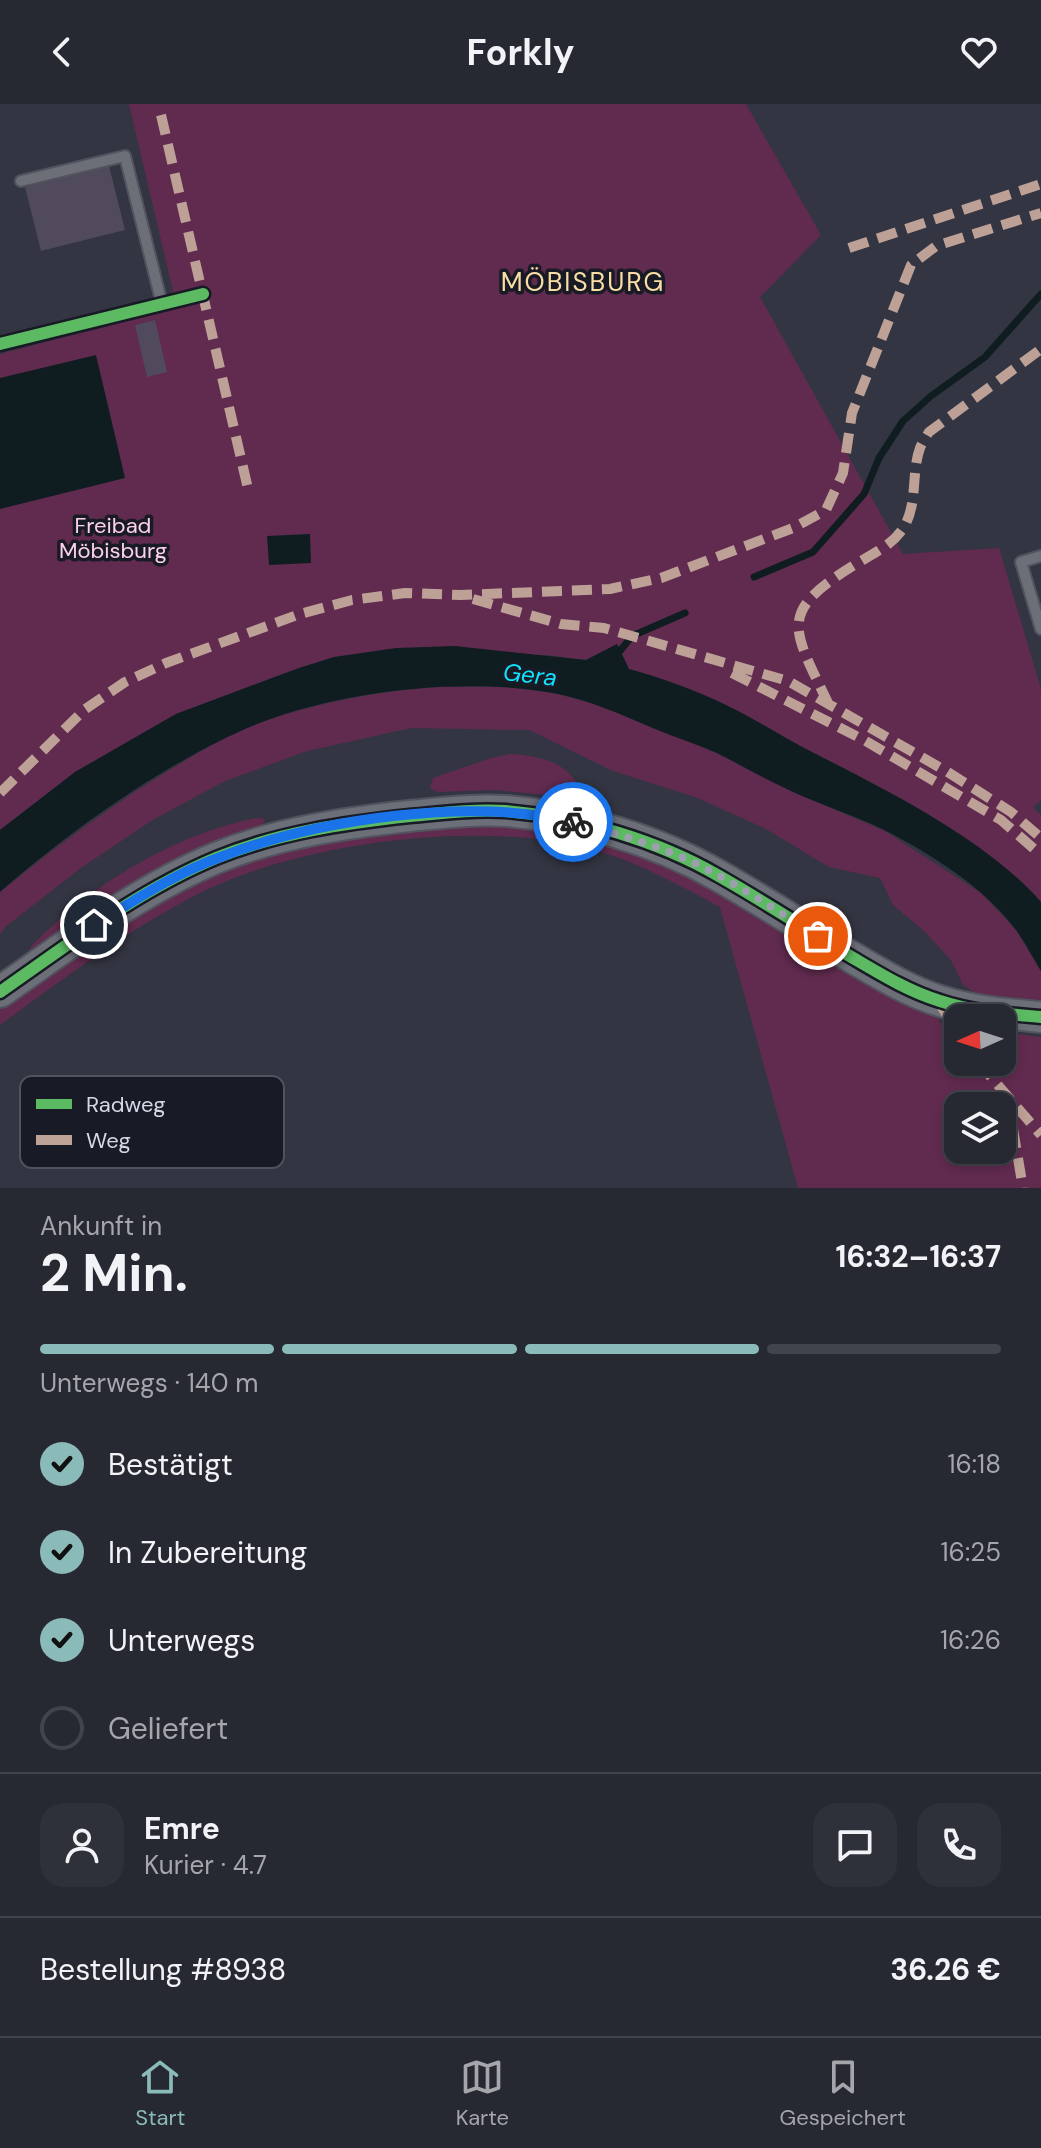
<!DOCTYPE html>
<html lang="de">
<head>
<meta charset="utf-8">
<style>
	body { margin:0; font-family:"DM Sans",sans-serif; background:#2e303a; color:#f1f3f6; height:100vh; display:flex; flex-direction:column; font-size:30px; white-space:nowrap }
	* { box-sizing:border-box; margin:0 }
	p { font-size:26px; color:#a4a6ac }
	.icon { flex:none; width:44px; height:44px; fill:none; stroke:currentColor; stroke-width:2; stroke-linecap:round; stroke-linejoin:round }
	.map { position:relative; height:1084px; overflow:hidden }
	.drawer { display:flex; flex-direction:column; background:#262832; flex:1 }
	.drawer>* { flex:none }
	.needle { width:52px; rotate:267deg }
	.tools { position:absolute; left:944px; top:900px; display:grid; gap:16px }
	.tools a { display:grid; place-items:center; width:72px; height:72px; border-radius:16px; background:#262832; box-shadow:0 4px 12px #0003,0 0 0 2px #42444d; font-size:40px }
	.pin { position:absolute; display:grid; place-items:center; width:68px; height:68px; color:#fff; margin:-34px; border:4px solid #fff; border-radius:50%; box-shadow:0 2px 8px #0007 }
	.courier { position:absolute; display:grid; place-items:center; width:80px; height:80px; margin:-40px; border:6px solid #1a73e8; border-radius:50%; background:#fff; color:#222; box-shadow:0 2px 10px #0007 }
	.headline em { font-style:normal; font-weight:700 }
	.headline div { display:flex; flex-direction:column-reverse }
	.headline { display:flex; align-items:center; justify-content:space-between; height:136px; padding:0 40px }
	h1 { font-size:52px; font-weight:700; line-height:60px }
	.bar { display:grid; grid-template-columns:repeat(4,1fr); gap:12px 8px; align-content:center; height:96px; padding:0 40px }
	.bar i { height:10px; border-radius:6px; background:#42444d }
	.bar .on { background:#8bbbb9 }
	.bar p { grid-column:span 4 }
	.line { display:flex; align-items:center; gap:20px; padding:0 40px; border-top:2px solid #42444d }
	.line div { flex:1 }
	.round { display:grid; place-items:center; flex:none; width:84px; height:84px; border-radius:24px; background:#2e303a }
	ol { padding:0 40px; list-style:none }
	li { display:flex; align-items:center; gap:24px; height:88px }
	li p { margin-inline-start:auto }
	li .icon { padding:8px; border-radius:50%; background:#8bbbb9; color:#111; stroke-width:4 }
	li:last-child { color:#a4a6ac }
	li i { width:44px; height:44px; border:4px solid #42444d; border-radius:50% }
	header { display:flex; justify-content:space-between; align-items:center; height:104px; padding:0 40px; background:#262832; font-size:36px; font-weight:700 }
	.tabs { display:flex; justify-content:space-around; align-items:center; height:112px; border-top:2px solid #42444d; background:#262832; font-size:22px; color:#a4a6ac }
	.tabs a { display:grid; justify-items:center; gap:4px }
	.tabs .on { color:#8bbbb9 }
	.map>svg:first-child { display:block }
	.green { fill:#612b4f; fill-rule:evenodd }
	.water { fill:#0f1d21 }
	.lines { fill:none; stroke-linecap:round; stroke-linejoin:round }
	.stream { stroke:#0f1d21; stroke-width:7 }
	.building { fill:#514a5d }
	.lane-casing { stroke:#51535e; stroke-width:14 }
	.secondary-casing { stroke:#51535e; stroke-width:34 }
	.lane { stroke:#6c6e78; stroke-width:10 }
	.secondary { stroke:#6c6e78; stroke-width:30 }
	.quiet { stroke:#bda197; stroke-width:10; stroke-dasharray:20 10; stroke-linecap:butt }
	.cycleway-casing { stroke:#181a25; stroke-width:17 }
	.cycleway { stroke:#5cba63; stroke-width:12 }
	.done { stroke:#9c9fad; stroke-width:8; stroke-dasharray:0 14.4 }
	.route { stroke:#1a73e8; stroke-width:10 }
	.labels { text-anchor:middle; stroke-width:7; stroke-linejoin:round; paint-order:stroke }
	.park-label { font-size:22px; fill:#fcd1e9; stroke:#181a25 }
	.water-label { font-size:24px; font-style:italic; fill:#10e2fb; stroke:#181a25 }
	.quarter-label { font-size:26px; letter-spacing:2px; fill:#f9dda4; stroke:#181a25 }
	.key { fill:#181a25; stroke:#50535f; stroke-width:2 }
	.key-label { font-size:22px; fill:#d4d8e7 }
</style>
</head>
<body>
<header><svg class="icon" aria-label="back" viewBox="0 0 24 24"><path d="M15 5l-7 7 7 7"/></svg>Forkly<svg class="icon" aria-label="heart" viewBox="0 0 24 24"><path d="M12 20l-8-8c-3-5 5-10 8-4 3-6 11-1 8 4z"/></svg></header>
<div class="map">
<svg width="1041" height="1084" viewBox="0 0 1041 1084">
	<rect width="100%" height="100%" fill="#333542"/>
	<!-- green -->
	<path class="green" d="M129,0H746L821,131L760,193L903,450L999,444L1041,585V696L1033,703L1041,711V798C985,735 886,686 812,648C783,633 755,615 726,601C695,586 662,574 629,565L617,540L586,556L547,551L299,564L176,610L75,668L0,726V250L177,204Z
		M438,583H505L554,589L605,603L714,648L788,686L883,726L981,789L1016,826L1041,867V897L981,893L963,881L951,856L924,827L893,801L880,774L829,763L766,725L695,693L613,667L529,626L411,624L307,647L223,678L151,717L81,764L5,823L0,830V788L5,784C62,738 120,695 183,658C209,642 236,627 265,617C320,598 379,587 438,583Z
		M511,650C539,652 566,657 580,684L576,694L494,686L437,688L430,684L433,674L491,654Z
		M256,714L265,715L261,724L121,789L28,849L32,841C47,827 62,812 79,799C129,760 194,726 256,714Z
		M505,719L604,737L677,764L934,907L958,950V958H1002V928L1041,933V1084H798L720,803C677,780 635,756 587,744C477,716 304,738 202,788C130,824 65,874 0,921V902C90,838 184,769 293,741C361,723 435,723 505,719ZM958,1002H1002V1046H958Z"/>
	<!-- water -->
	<path class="water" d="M96,251L125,374L0,405V274Z
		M310,430L311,459L269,461L267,432Z
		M617,540L629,565C662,574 695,586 726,601C755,615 783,633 812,648C886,686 986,735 1041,798V867C1033,854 1025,838 1016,826C984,783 930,749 882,725C851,710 818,700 787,685C763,674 741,661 717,649C697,640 676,634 655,625C622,611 590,596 553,589C465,573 346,586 262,618C173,653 72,725 0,788V726L75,668L176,610L299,564L334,553L396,544L455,542L586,556Z"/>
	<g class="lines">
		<!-- stream -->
		<path class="stream" d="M754,473L813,448L864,390L879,354L903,317L931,292L985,253L1041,190
			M613,552L620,547L632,532L685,509"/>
	</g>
	<!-- building -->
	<path class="building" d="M109,62L125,126L41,147L25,83Z
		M155,216L167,268L147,273L135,221Z"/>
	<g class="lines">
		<!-- lane casing -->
		<g class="lane-casing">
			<path id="lane" d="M21,77L125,52L162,200
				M1041,452L1021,458L1041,525"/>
		</g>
		<!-- secondary casing -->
		<g class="secondary-casing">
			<path id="secondary" d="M0,888C69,840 137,787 216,754C277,729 344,719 410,712C442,709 474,705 506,707C578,713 657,736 719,772C763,797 805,824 848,851C877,868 907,887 940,897C973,908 1007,910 1041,913"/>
		</g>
		<!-- lane -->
		<use href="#lane" class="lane"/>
		<!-- secondary -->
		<use href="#secondary" class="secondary"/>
		<!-- quiet -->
		<path class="quiet" d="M161,11L249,389
			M849,144L1041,80
			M473,495L561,520L604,524L788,577L946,667L1011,708L1041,734
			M732,569L864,636L1001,716L1041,751
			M829,601C791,521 776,508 861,457C878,447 893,440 904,423C918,399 911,369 920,344C922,339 926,333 929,328L1041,245
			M0,689L84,606L125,578L166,559L300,510L352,496L405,489L461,491L610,485L661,474L793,424L826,406L843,369L852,309L911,161L936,142L1041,109
			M938,897L958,929
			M978,958L1041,1031
			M1008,995L1023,1084"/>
		<!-- cycleway casing -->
		<g class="cycleway-casing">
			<path id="cycleway" d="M0,240L203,190
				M0,888C69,840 137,787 216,754C277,729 344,719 410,712C442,709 474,705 506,707C578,713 657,736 719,772C763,797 805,824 848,851C877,868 907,887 940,897C973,908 1007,910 1041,913"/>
		</g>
		<!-- cycleway -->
		<use href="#cycleway" class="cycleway"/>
	</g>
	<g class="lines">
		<!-- done -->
		<path class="done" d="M573,718C623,731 673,746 718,771C752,790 785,812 818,832"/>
		<!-- route -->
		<path class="route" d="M94,821C134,797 174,770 218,754C317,715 468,693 573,718"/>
	</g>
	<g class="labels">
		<!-- park labels -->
		<g class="park-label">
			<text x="113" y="429">Freibad<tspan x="113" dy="25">Möbisburg</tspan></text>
		</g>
		<!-- water labels -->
		<g class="water-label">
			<text transform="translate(530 571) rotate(7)" y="8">Gera</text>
		</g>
		<!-- quarter labels -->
		<g class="quarter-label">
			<text x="583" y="187">MÖBISBURG</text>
		</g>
	</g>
	<!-- legend -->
	<rect x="20" y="972" width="264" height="92" rx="12" class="key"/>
	<rect x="36" y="995" width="36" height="10" fill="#5cba63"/>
	<rect x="36" y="1031" width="36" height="10" fill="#bda197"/>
	<g class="key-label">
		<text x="86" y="1008">Radweg</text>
		<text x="86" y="1044">Weg</text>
	</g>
</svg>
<div class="tools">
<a><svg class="needle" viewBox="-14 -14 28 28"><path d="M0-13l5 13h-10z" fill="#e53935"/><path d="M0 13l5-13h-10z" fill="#a4a6ac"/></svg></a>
<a><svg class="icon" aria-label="layers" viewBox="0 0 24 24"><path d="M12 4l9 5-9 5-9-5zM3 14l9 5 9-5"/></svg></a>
</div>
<div class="pin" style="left:818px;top:832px;background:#ea580c"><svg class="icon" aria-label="bag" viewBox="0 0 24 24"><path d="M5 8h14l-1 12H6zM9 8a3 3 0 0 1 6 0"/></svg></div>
<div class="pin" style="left:94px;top:821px;background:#1f2937"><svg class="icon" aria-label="home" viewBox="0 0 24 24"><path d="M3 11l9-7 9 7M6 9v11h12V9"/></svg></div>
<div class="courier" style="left:573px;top:718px"><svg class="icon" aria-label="bike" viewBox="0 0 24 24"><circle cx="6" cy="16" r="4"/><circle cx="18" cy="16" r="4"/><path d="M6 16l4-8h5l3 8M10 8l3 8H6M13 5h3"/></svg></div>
</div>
<section class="drawer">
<div class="headline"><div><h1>2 Min.</h1><p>Ankunft in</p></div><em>16:32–16:37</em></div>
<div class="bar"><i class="on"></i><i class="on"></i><i class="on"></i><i></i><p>Unterwegs · 140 m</p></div>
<ol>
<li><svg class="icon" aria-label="check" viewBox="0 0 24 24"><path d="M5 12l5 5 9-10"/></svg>Bestätigt<p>16:18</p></li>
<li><svg class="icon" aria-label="check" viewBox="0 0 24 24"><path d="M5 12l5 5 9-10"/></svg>In Zubereitung<p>16:25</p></li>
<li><svg class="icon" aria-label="check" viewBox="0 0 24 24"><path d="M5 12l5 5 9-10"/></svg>Unterwegs<p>16:26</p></li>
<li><i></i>Geliefert</li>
</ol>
<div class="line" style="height:144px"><a class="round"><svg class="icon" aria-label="person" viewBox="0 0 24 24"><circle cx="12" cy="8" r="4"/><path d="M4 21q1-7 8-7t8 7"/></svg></a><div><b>Emre</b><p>Kurier · 4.7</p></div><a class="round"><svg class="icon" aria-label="chat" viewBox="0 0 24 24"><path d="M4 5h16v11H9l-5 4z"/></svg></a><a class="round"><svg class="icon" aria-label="phone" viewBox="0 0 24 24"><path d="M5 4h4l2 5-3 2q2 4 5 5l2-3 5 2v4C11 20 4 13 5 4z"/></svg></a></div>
<div class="line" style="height:104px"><div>Bestellung #8938</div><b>36.26 €</b></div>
</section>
<nav class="tabs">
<a class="on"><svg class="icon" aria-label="home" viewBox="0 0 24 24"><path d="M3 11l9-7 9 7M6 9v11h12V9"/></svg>Start</a>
<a><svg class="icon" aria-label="map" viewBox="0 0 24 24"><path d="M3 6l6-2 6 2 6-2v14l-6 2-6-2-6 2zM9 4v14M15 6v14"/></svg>Karte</a>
<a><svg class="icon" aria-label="saved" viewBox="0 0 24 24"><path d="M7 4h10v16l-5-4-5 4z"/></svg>Gespeichert</a>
</nav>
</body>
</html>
